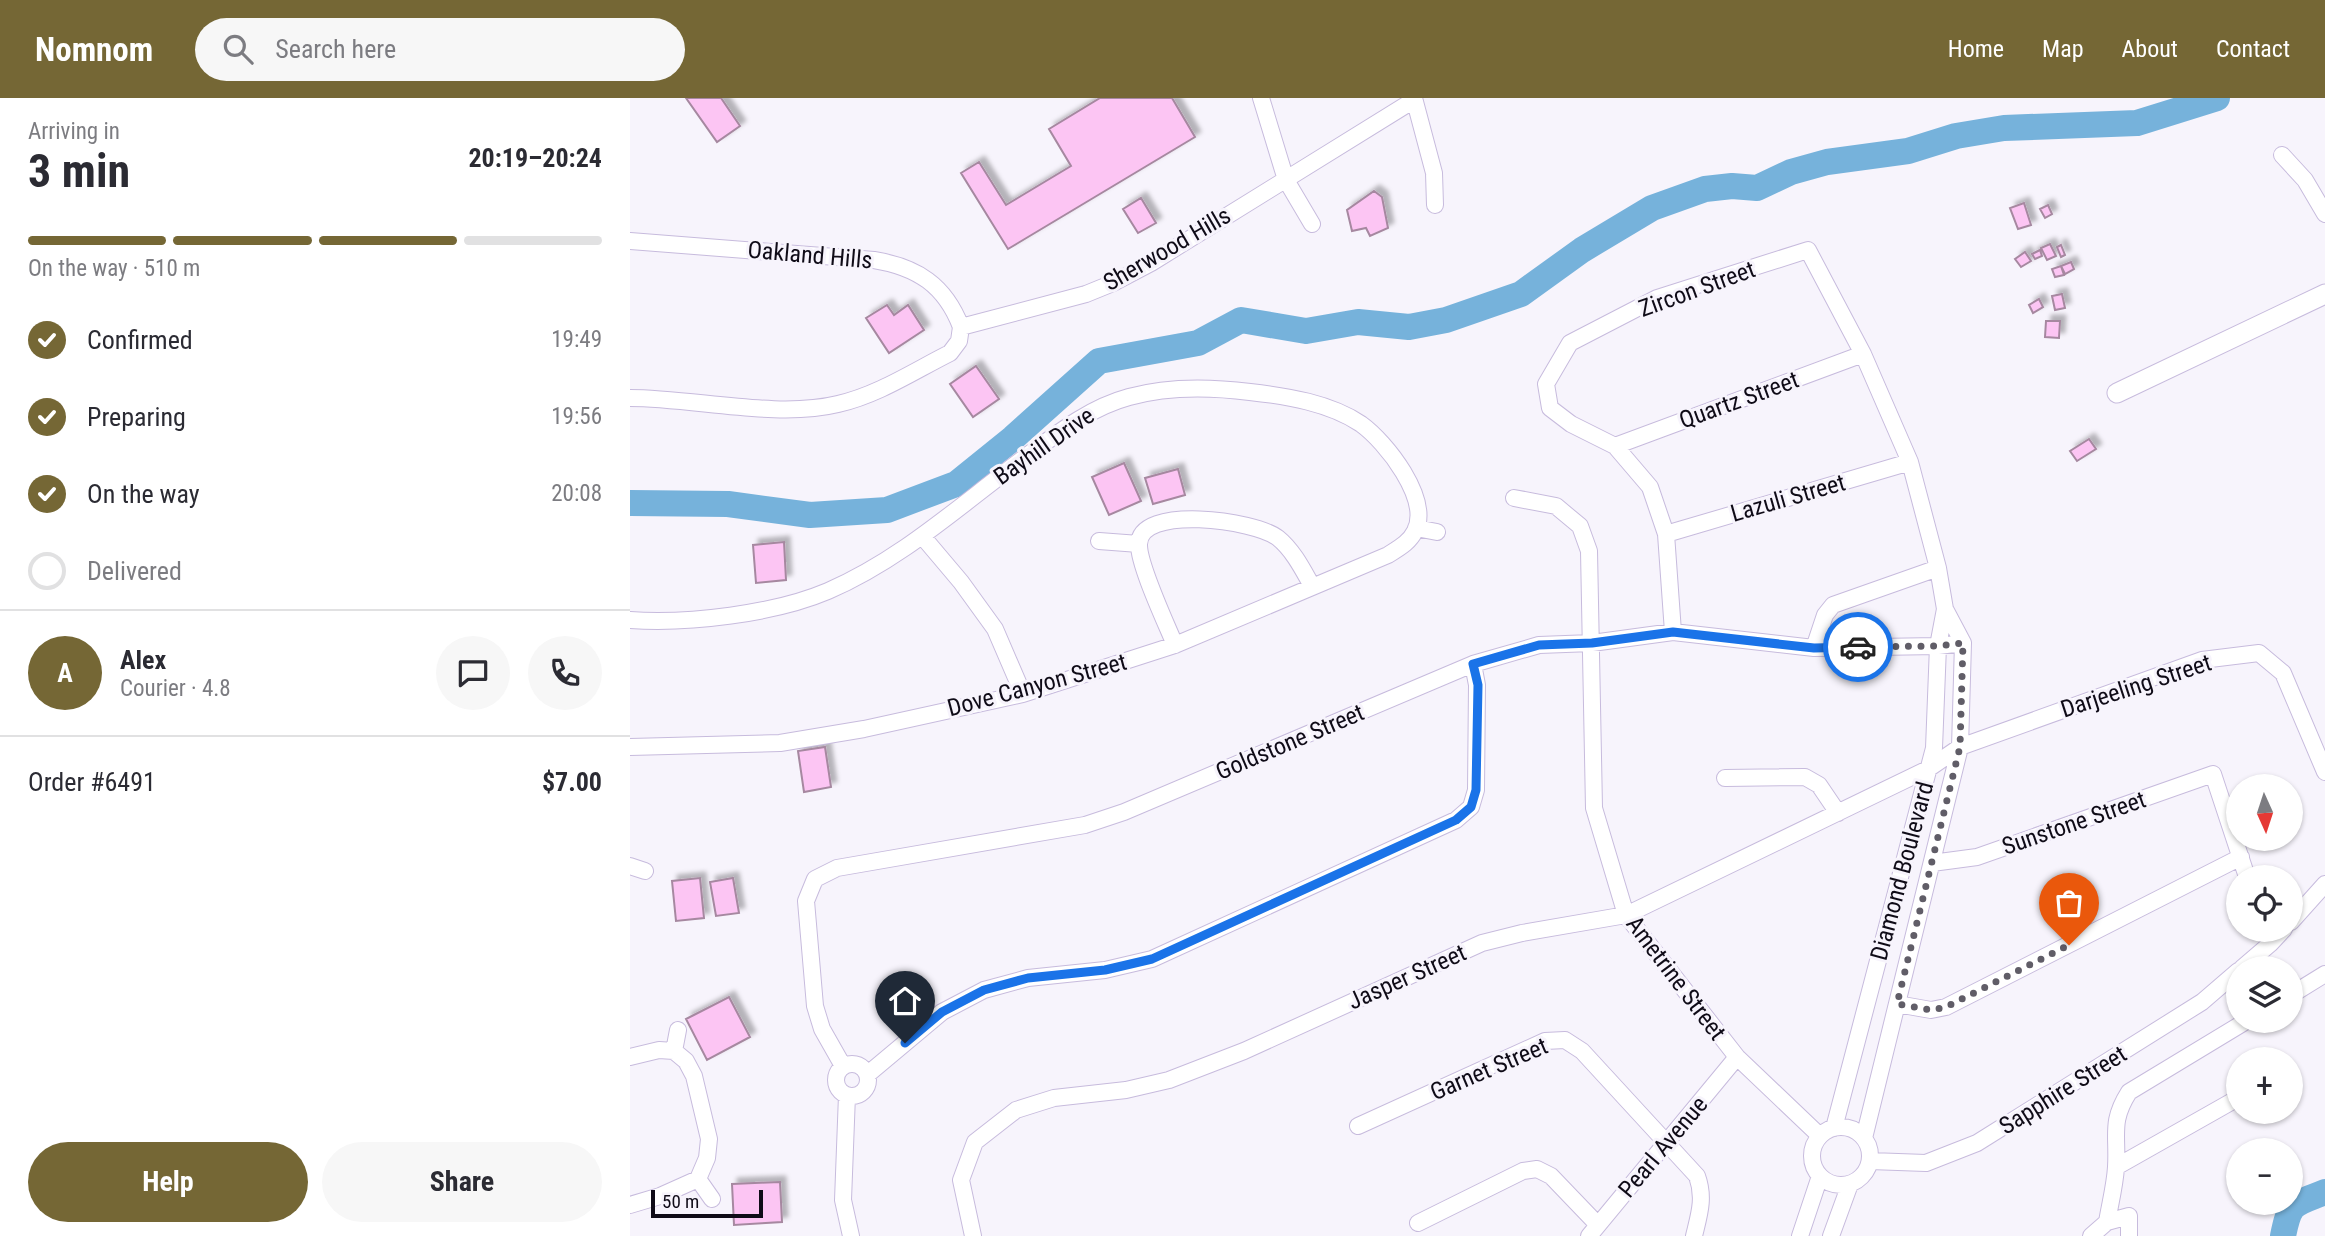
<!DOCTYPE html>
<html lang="en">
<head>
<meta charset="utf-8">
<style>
	body { margin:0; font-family:"Roboto Condensed",sans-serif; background:#f7f7f7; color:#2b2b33; height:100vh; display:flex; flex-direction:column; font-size:26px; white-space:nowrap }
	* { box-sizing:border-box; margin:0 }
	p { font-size:23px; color:#7c7c81 }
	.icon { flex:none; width:38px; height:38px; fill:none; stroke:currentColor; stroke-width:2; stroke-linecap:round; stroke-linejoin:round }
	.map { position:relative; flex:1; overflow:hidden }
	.sheet { display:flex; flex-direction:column; background:#fff; width:630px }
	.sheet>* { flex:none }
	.needle { width:46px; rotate:177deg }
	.fabs { position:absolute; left:1596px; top:676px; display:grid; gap:14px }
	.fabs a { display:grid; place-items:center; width:77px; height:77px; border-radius:50%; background:#fff; box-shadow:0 2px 5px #0004; font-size:35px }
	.scale { position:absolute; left:21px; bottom:18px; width:112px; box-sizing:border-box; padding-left:7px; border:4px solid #0f0b17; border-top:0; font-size:19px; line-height:24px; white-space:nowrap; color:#0f0b17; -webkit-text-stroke:5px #f7f4fc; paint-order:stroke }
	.pin { position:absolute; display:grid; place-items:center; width:60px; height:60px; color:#fff; margin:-72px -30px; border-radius:50% 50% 50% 0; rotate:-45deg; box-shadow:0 0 7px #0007 }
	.pin .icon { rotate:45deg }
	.courier { position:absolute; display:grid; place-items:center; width:70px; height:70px; margin:-35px; border:5px solid #1a73e8; border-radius:50%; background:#fff; color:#222; box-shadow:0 2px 9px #0007 }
	.head em { font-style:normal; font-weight:700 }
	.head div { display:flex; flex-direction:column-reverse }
	.head { display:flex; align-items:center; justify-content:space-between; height:119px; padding:0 28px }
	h1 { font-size:46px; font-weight:700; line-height:52px }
	.bar { display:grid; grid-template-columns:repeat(4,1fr); gap:10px 7px; align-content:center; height:84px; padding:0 28px }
	.bar i { height:9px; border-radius:5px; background:#e1e1e2 }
	.bar .active { background:#756735 }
	.bar p { grid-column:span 4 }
	.line { display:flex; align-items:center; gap:18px; padding:0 28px; border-top:2px solid #e1e1e2 }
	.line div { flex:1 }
	.round { display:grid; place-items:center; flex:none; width:74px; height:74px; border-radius:37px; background:#f7f7f7 }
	ol { padding:0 28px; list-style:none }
	li { display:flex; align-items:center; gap:21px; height:77px }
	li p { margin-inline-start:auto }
	li .icon { padding:7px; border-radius:50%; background:#756735; color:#fff; stroke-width:4 }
	li:last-child { color:#7c7c81 }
	li i { width:38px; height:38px; border:4px solid #e1e1e2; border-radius:50% }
	.primary-button { display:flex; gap:14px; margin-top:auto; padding:14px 28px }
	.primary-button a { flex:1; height:80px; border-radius:42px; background:#756735; color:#fff; font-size:28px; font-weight:700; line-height:80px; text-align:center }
	.primary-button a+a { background:#f7f7f7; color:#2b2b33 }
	header { display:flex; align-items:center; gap:42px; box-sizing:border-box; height:98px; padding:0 35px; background:#756735; color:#fff }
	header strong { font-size:33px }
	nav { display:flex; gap:38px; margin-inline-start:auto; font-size:24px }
	.search { width:490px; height:63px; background:#f7f7f7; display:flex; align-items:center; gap:18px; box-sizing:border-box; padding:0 24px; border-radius:38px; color:#7c7c81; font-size:26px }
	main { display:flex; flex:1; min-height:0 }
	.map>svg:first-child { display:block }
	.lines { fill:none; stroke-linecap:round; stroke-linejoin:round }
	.river { stroke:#76b2db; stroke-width:26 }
	.building { fill:#fcc5f3; stroke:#a688a0; stroke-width:2; filter:url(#shadow) }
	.minor-casing { stroke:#c7bbdd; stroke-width:18 }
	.tertiary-casing { stroke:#c7bbdd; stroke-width:21 }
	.minor { stroke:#fff; stroke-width:16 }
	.tertiary { stroke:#fff; stroke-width:19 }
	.done { stroke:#605d67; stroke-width:7; stroke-dasharray:0 12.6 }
	.route { stroke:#1a73e8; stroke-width:9 }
	.labels { text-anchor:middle; stroke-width:6; stroke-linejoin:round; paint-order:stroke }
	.street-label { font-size:24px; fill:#0f0b17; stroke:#f7f4fc }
</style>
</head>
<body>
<header>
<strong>Nomnom</strong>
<div class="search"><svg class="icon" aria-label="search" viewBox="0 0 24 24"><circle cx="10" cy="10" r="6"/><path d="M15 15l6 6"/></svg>Search here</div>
<nav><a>Home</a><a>Map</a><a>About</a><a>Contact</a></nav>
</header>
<main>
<section class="sheet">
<div class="head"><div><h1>3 min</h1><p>Arriving in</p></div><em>20:19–20:24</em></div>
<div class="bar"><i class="active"></i><i class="active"></i><i class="active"></i><i></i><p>On the way · 510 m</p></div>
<ol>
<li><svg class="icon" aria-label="check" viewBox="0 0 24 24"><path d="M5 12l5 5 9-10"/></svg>Confirmed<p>19:49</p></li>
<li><svg class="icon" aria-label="check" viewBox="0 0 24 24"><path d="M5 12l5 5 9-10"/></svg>Preparing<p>19:56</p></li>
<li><svg class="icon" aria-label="check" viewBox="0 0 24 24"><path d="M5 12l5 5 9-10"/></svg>On the way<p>20:08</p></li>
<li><i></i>Delivered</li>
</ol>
<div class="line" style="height:126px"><b class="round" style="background:#756735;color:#fff">A</b><div><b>Alex</b><p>Courier · 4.8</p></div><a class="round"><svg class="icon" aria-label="chat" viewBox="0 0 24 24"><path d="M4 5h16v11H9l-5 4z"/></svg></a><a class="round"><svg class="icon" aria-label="phone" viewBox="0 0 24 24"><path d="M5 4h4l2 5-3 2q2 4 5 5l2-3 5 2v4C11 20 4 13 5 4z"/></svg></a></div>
<div class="line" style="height:91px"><div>Order #6491</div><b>$7.00</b></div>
<div class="primary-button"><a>Help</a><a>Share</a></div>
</section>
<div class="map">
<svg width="1695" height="1138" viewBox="0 0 1695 1138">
	<defs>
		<filter id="shadow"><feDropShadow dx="5.5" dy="-5.5" stdDeviation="2" flood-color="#0004"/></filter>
	</defs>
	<rect width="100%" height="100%" fill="#f7f4fc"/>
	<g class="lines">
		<!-- river -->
		<path class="river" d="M0,405L98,406L180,417L257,412L326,386L383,340L469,263L568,245L611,222L676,233L728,224L779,229L816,222L891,196L952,152L1022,110L1075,91L1102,88L1127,90L1161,74L1197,64L1278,53L1326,38L1374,30L1507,25L1587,0
			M1653,1138C1660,1103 1663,1107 1695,1094"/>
	</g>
	<!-- building -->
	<path class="building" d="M56,0H91L110,28L87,44Z
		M470,0H542L565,39L378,151L331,75L349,64L376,107L441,68L419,31Z
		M744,93L752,99L758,130L740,138L736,130L722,133L717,112Z
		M511,100L526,125L508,135L493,111Z
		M1394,105L1401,127L1388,131L1380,110Z
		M1418,107L1422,116L1415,120L1410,111Z
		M1420,146L1426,158L1417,162L1411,150Z
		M1431,147L1435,157L1431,159L1427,149Z
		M1410,152L1412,158L1405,161L1402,156Z
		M1395,154L1401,163L1391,169L1385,161Z
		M1441,164L1444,171L1435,176L1431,168Z
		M1431,168L1434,177L1425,179L1422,171Z
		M1432,196L1435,210L1425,212L1422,198Z
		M1409,201L1413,209L1403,215L1399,207Z
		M257,207L264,217L278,207L294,232L259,255L236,220Z
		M1416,223H1430L1429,240L1415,239Z
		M346,268L369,301L343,319L320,286Z
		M1459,341L1466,351L1447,363L1440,353Z
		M494,365L511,403L479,417L462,379Z
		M548,371L555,397L523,406L515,380Z
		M154,444L156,482L126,485L123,447Z
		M195,649L201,689L174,694L168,653Z
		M70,780L74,820L46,823L42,783Z
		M103,780L109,815L86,818L80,784Z
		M99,899L120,939L77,962L56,921Z
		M150,1084L152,1124L104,1127L102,1086Z"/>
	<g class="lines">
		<!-- minor casing -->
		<g class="minor-casing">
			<path id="minor" d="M631,0L656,82L682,126
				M784,0L804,75L805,107
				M1652,57L1675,82L1695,116
				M0,143L244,162C287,169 315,187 331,229
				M331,229L456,196L483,185L521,165L784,2
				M0,300C64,300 147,321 208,306C248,297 284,273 320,255L329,243L331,229
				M985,348L1233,256
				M884,400L926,408L950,428L959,453L964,710L996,817L1107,959L1190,1038
				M786,430L807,434
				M1036,436L1280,364
				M293,439L331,484L365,531L393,596
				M469,443L509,446
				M0,522C58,526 144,516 198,493C270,462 328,409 390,363C424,338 458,310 499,299C538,288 581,289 620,294C657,298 700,305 731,326C756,344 801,401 785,433C779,445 769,450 758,457L545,547L393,596L234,631L150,645L0,649
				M1043,534L1036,436L1020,389L985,348L941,326L920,310L916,286L940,245L1027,200L1178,152L1233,256L1280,364L1308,470L1315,511L1333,545L1330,649L1234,1040
				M545,547C536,525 509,468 509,447C508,406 625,422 648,440C663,452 673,472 682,488
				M1184,550L1195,517L1203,507L1308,470
				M1095,680L1175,679L1189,687L1208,715
				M1302,765L1347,759L1583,676L1617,779
				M0,768L15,773
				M1661,824L1695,786
				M1612,870L1640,846L1654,831
				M1661,897L1695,876
				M1267,906L1301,912L1316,909L1611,759
				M44,953L48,932
				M0,959L29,952L44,953L56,963L64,978L79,1041L77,1060L68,1081L30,1098L0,1107
				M206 982a16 16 0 1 1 32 0a16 16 0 1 1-32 0Z
				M213,968L192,931L185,908L176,803L185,781L207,770L455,727L494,714L843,566L909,547L962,545L1043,534L1184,550L1308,548L1333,545
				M238,976L312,914L354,892L398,880L475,872L522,861L826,722L841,709L846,692L847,587L843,566
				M217,997L213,1102L221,1138
				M728,1028L915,943L935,942L952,953L1067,1078C1075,1100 1069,1117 1064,1138
				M1182 1058a29 29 0 1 1 58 0a29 29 0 1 1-58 0Z
				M1204,1030L1304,650L1308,548L1315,511
				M1240,1063L1296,1065L1347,1045L1572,904L1608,873
				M1486,1069L1608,1000
				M68,1081L82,1101
				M1477,1124L1499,1118V1138
				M788,1125L893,1073L907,1071L921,1078L968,1127
				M343,1138L331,1082L345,1044L386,1012L424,1000L496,992L539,982L614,953L852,845L892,835L996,817L1298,671L1330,649L1572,562L1629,555L1653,575L1695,674
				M959,1138L1107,959
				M1170,1138L1190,1078
				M1201,1138L1220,1086
				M1461,1138L1477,1124C1480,1106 1485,1087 1486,1069C1488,1036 1480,1024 1499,994L1618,922"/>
		</g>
		<!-- tertiary casing -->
		<g class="tertiary-casing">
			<path id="tertiary" d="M1487,295L1695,196"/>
		</g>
		<!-- minor -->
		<use href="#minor" class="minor"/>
		<!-- tertiary -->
		<use href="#tertiary" class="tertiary"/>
	</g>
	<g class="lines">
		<!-- done -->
		<path class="done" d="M1228,549L1308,548L1333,545L1330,649L1267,906L1301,912L1316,909L1439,847"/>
		<!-- route -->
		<path class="route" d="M275,945L312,914L354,892L398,880L475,872L522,861L826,722L841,709L846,692L848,587L843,566L909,547L962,545L1043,534L1184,550L1228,549"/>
	</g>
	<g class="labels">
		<!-- street labels -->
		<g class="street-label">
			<text transform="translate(537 151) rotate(-30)" y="8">Sherwood Hills</text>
			<text transform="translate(180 157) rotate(5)" y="8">Oakland Hills</text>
			<text transform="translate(1067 191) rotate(-20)" y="8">Zircon Street</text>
			<text transform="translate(1109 302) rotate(-20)" y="8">Quartz Street</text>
			<text transform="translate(414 348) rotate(-35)" y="8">Bayhill Drive</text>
			<text transform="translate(1158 400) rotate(-16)" y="8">Lazuli Street</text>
			<text transform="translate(407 587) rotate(-15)" y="8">Dove Canyon Street</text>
			<text transform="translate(1506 588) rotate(-18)" y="8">Darjeeling Street</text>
			<text transform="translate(660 644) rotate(-23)" y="8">Goldstone Street</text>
			<text transform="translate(1444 725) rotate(-19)" y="8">Sunstone Street</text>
			<text transform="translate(1272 773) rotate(-75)" y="8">Diamond Boulevard</text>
			<text transform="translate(777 879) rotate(-24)" y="8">Jasper Street</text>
			<text transform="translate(1046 880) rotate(53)" y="8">Ametrine Street</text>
			<text transform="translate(859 971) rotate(-23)" y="8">Garnet Street</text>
			<text transform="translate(1433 992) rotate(-32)" y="8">Sapphire Street</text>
			<text transform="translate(1033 1049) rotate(-50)" y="8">Pearl Avenue</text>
		</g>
	</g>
</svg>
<div class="fabs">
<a><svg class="needle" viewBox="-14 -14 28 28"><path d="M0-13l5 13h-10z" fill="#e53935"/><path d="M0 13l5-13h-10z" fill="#7c7c81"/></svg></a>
<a><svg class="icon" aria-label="locate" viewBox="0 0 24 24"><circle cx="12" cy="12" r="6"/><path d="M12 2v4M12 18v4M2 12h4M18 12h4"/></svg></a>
<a><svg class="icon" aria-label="layers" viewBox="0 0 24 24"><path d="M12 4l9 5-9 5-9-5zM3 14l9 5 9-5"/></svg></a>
<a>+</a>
<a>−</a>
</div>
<div class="scale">50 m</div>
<div class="pin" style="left:1439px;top:847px;background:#ea580c"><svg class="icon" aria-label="bag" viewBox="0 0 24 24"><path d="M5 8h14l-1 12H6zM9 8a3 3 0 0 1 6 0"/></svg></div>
<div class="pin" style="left:275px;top:945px;background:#1f2937"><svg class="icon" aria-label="home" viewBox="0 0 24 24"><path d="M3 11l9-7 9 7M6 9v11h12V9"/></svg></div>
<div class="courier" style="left:1228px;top:549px"><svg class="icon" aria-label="car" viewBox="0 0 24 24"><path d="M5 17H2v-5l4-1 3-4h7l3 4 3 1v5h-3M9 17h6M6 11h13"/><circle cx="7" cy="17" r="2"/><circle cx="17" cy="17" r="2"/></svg></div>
</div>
</main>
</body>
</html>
